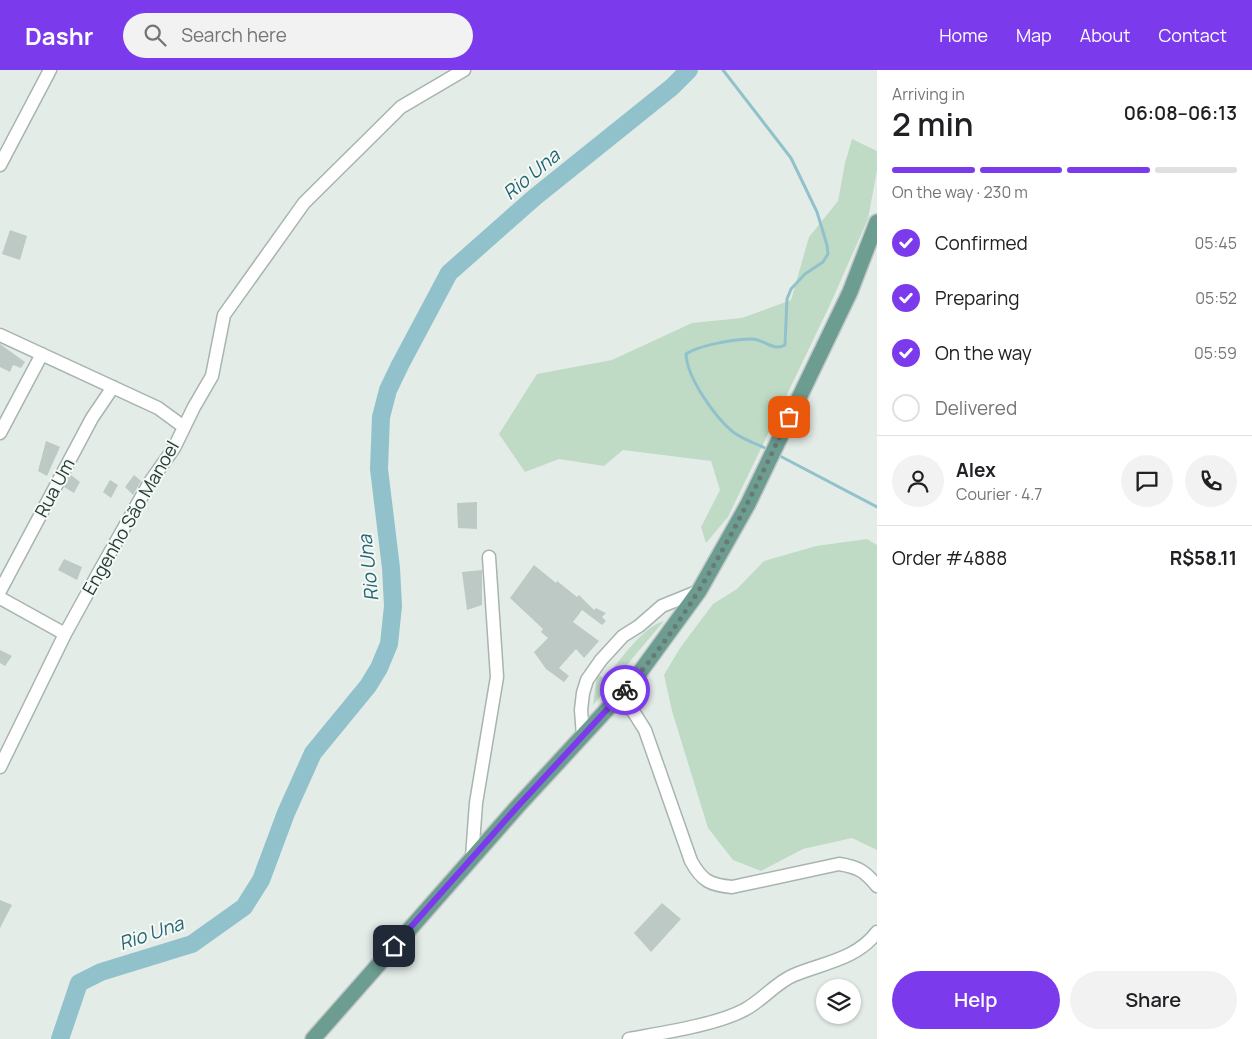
<!DOCTYPE html>
<html lang="en">
<head>
<meta charset="utf-8">
<style>
	body { margin:0; font-family:Manrope,sans-serif; background:#f2f2f2; color:#202124; height:100vh; display:flex; flex-direction:column; font-size:19px; white-space:nowrap }
	* { box-sizing:border-box; margin:0 }
	p { font-size:16px; color:#757577 }
	.icon { flex:none; width:28px; height:28px; fill:none; stroke:currentColor; stroke-width:2; stroke-linecap:round; stroke-linejoin:round }
	.map { position:relative; flex:1; overflow:hidden }
	.sheet { display:flex; flex-direction:column; background:#fff; width:375px }
	.sheet>* { flex:none }
	.tools { position:absolute; left:816px; top:909px; display:grid; gap:10px }
	.tools a { display:grid; place-items:center; width:45px; height:45px; border-radius:50%; background:#fff; box-shadow:0 1px 4px #0004; font-size:25px }
	.pin { position:absolute; display:grid; place-items:center; width:42px; height:42px; color:#fff; margin:-21px; border-radius:10px; box-shadow:0 2px 8px #0006 }
	.courier { position:absolute; display:grid; place-items:center; width:50px; height:50px; margin:-25px; border:4px solid #7c3aed; border-radius:50%; background:#fff; color:#222; box-shadow:0 1px 6px #0007 }
	.head em { font-style:normal; font-weight:600 }
	.head div { display:flex; flex-direction:column-reverse }
	.head { display:flex; align-items:center; justify-content:space-between; height:85px; padding:0 15px }
	h1 { font-size:32px; font-weight:600; line-height:38px }
	.bar { display:grid; grid-template-columns:repeat(4,1fr); gap:8px 5px; align-content:center; height:60px; padding:0 15px }
	.bar i { height:6px; border-radius:4px; background:#e0e0e0 }
	.bar .selected { background:#7c3aed }
	.bar p { grid-column:span 4 }
	.line { display:flex; align-items:center; gap:12px; padding:0 15px; border-top:1px solid #e0e0e0 }
	.line div { flex:1 }
	.round { display:grid; place-items:center; flex:none; width:52px; height:52px; border-radius:26px; background:#f2f2f2 }
	ol { padding:0 15px; list-style:none }
	li { display:flex; align-items:center; gap:15px; height:55px }
	li p { margin-inline-start:auto }
	li .icon { padding:5px; border-radius:50%; background:#7c3aed; color:#fff; stroke-width:4 }
	li:last-child { color:#757577 }
	li i { width:28px; height:28px; border:2px solid #e0e0e0; border-radius:50% }
	.button { display:flex; gap:10px; margin-top:auto; padding:10px 15px }
	.button a { flex:1; height:58px; border-radius:30px; background:#7c3aed; color:#fff; font-size:20px; font-weight:600; line-height:58px; text-align:center }
	.button a+a { background:#f2f2f2; color:#202124 }
	header { display:flex; align-items:center; gap:30px; box-sizing:border-box; height:70px; padding:0 25px; background:#7c3aed; color:#fff }
	header strong { font-size:24px }
	nav { display:flex; gap:28px; margin-inline-start:auto; font-size:18px }
	.search { width:350px; height:45px; background:#f2f2f2; display:flex; align-items:center; gap:12px; box-sizing:border-box; padding:0 18px; border-radius:28px; color:#757577; font-size:19px }
	main { display:flex; flex:1; min-height:0 }
	.map>svg:first-child { display:block }
	.green { fill:#bfdbc6 }
	.lines { fill:none; stroke-linecap:round; stroke-linejoin:round }
	.stream { stroke:#91c2cb; stroke-width:3 }
	.river { stroke:#91c2cb; stroke-width:18 }
	.building { fill:#bcc9c4 }
	.minor-casing { stroke:#a7b4af; stroke-width:15 }
	.major-casing { stroke:#c2c8c7; stroke-width:18 }
	.minor { stroke:#fff; stroke-width:12 }
	.major { stroke:#6d9d91; stroke-width:15 }
	.done { stroke:#687a74; stroke-width:5; stroke-dasharray:0 9 }
	.route { stroke:#7c3aed; stroke-width:6 }
	.labels { text-anchor:middle; stroke-width:4; stroke-linejoin:round; paint-order:stroke }
	.street-label { font-size:18px; fill:#253c36; stroke:#f4f9f6 }
	.water-label { font-size:19px; font-style:italic; fill:#256572; stroke:#f4f9f6 }
</style>
</head>
<body>
<header>
<strong>Dashr</strong>
<div class="search"><svg class="icon" aria-label="search" viewBox="0 0 24 24"><circle cx="10" cy="10" r="6"/><path d="M15 15l6 6"/></svg>Search here</div>
<nav><a>Home</a><a>Map</a><a>About</a><a>Contact</a></nav>
</header>
<main>
<div class="map">
<svg width="877" height="969" viewBox="0 0 877 969">
	<rect width="100%" height="100%" fill="#e4ece8"/>
	<!-- green -->
	<path class="green" d="M852,69L877,81V100L868,149L829,237L728,447L706,473L701,457L720,420L711,391L623,380L604,396L559,389L525,402L499,364L537,304L612,290L692,253L742,248L791,230L809,167L838,131L845,93Z
		M867,469L877,475V780L852,768L803,779L761,801L733,790L708,758L672,641L664,605L680,578L713,534L737,519L764,491L816,476Z
		M664,551L593,635L597,605L605,608C620,591 642,557 664,551Z"/>
	<g class="lines">
		<!-- stream -->
		<path class="stream" d="M723,0L791,88L817,142L827,175L828,184L823,192L805,204L791,219L787,229L785,275C773,282 764,269 752,269C736,269 699,275 686,284C687,308 715,347 733,362C742,369 755,373 765,378
			M780,386L877,437"/>
		<!-- river -->
		<path class="river" d="M60,969L79,913L101,902L192,874L244,837L261,810L286,743L313,683L368,616L379,598L389,574L393,536L391,498L379,399L381,347L388,320L400,295L449,203L535,127L672,17L689,0"/>
	</g>
	<!-- building -->
	<path class="building" d="M10,160L27,166L20,190L2,184Z
		M0,274L25,292L21,298L13,295L10,302L0,297Z
		M46,371L60,377L47,406L38,401Z
		M71,405L80,412L74,423L64,417Z
		M134,405L141,411L133,425L125,417Z
		M110,410L118,415L111,428L103,422Z
		M477,432V459L458,458L457,433Z
		M64,489L82,497L77,510L58,500Z
		M534,495L556,513L557,511L577,527L579,525L594,540L596,538L606,543L602,547L606,551L602,555L582,540L573,552L599,571L584,588L576,579L559,598L569,606L564,612L546,599L534,582L548,568L541,562L543,559L510,528Z
		M482,500V535L467,540L462,502Z
		M0,580L12,586L5,596L0,593Z
		M0,830L12,835L0,858Z
		M662,833L681,849L651,882L634,863Z"/>
	<g class="lines">
		<!-- minor casing -->
		<g class="minor-casing">
			<path id="minor" d="M0,95L50,0
				M0,265L158,338L184,357
				M0,363L42,284
				M0,521L92,348L113,317
				M0,528L65,564
				M617,629L633,641L645,660L691,791C702,811 710,815 732,817L839,794C858,797 865,801 877,816
				M583,666L581,640L583,623L587,610L601,590L623,566L639,556L662,536L699,521
				M0,697L65,564L99,502L150,412L174,378L194,337L212,306L224,245L304,133L401,37L464,0
				M472,787L476,733L497,607L489,487
				M629,969C661,963 716,955 744,940C762,931 775,913 794,905C823,893 857,889 877,862"/>
		</g>
		<!-- major casing -->
		<g class="major-casing">
			<path id="major" d="M313,969L518,736L635,609L699,521L748,434L850,222L877,152"/>
		</g>
		<!-- minor -->
		<use href="#minor" class="minor"/>
		<!-- major -->
		<use href="#major" class="major"/>
	</g>
	<g class="lines">
		<!-- done -->
		<path class="done" d="M625,620C697,540 744,443 789,347"/>
		<!-- route -->
		<path class="route" d="M394,876L518,736L625,620"/>
	</g>
	<g class="labels">
		<!-- street labels -->
		<g class="street-label">
			<text transform="translate(55 418) rotate(-62)" y="6">Rua Um</text>
			<text transform="translate(131 448) rotate(-60)" y="6">Engenho São Manoel</text>
		</g>
		<!-- water labels -->
		<g class="water-label">
			<text transform="translate(531 104) rotate(-40)" y="7">Rio Una</text>
			<text transform="translate(368 498) rotate(-96)" y="7">Rio Una</text>
			<text transform="translate(151 863) rotate(-19)" y="7">Rio Una</text>
		</g>
	</g>
</svg>
<div class="tools">
<a><svg class="icon" aria-label="layers" viewBox="0 0 24 24"><path d="M12 4l9 5-9 5-9-5zM3 14l9 5 9-5"/></svg></a>
</div>
<div class="pin" style="left:789px;top:347px;background:#ea580c"><svg class="icon" aria-label="bag" viewBox="0 0 24 24"><path d="M5 8h14l-1 12H6zM9 8a3 3 0 0 1 6 0"/></svg></div>
<div class="pin" style="left:394px;top:876px;background:#1f2937"><svg class="icon" aria-label="home" viewBox="0 0 24 24"><path d="M3 11l9-7 9 7M6 9v11h12V9"/></svg></div>
<div class="courier" style="left:625px;top:620px"><svg class="icon" aria-label="bike" viewBox="0 0 24 24"><circle cx="6" cy="16" r="4"/><circle cx="18" cy="16" r="4"/><path d="M6 16l4-8h5l3 8M10 8l3 8H6M13 5h3"/></svg></div>
</div>
<section class="sheet">
<div class="head"><div><h1>2 min</h1><p>Arriving in</p></div><em>06:08–06:13</em></div>
<div class="bar"><i class="selected"></i><i class="selected"></i><i class="selected"></i><i></i><p>On the way · 230 m</p></div>
<ol>
<li><svg class="icon" aria-label="check" viewBox="0 0 24 24"><path d="M5 12l5 5 9-10"/></svg>Confirmed<p>05:45</p></li>
<li><svg class="icon" aria-label="check" viewBox="0 0 24 24"><path d="M5 12l5 5 9-10"/></svg>Preparing<p>05:52</p></li>
<li><svg class="icon" aria-label="check" viewBox="0 0 24 24"><path d="M5 12l5 5 9-10"/></svg>On the way<p>05:59</p></li>
<li><i></i>Delivered</li>
</ol>
<div class="line" style="height:90px"><a class="round"><svg class="icon" aria-label="person" viewBox="0 0 24 24"><circle cx="12" cy="8" r="4"/><path d="M4 21q1-7 8-7t8 7"/></svg></a><div><b>Alex</b><p>Courier · 4.7</p></div><a class="round"><svg class="icon" aria-label="chat" viewBox="0 0 24 24"><path d="M4 5h16v11H9l-5 4z"/></svg></a><a class="round"><svg class="icon" aria-label="phone" viewBox="0 0 24 24"><path d="M5 4h4l2 5-3 2q2 4 5 5l2-3 5 2v4C11 20 4 13 5 4z"/></svg></a></div>
<div class="line" style="height:65px"><div>Order #4888</div><b>R$58.11</b></div>
<div class="button"><a>Help</a><a>Share</a></div>
</section>
</main>
</body>
</html>
